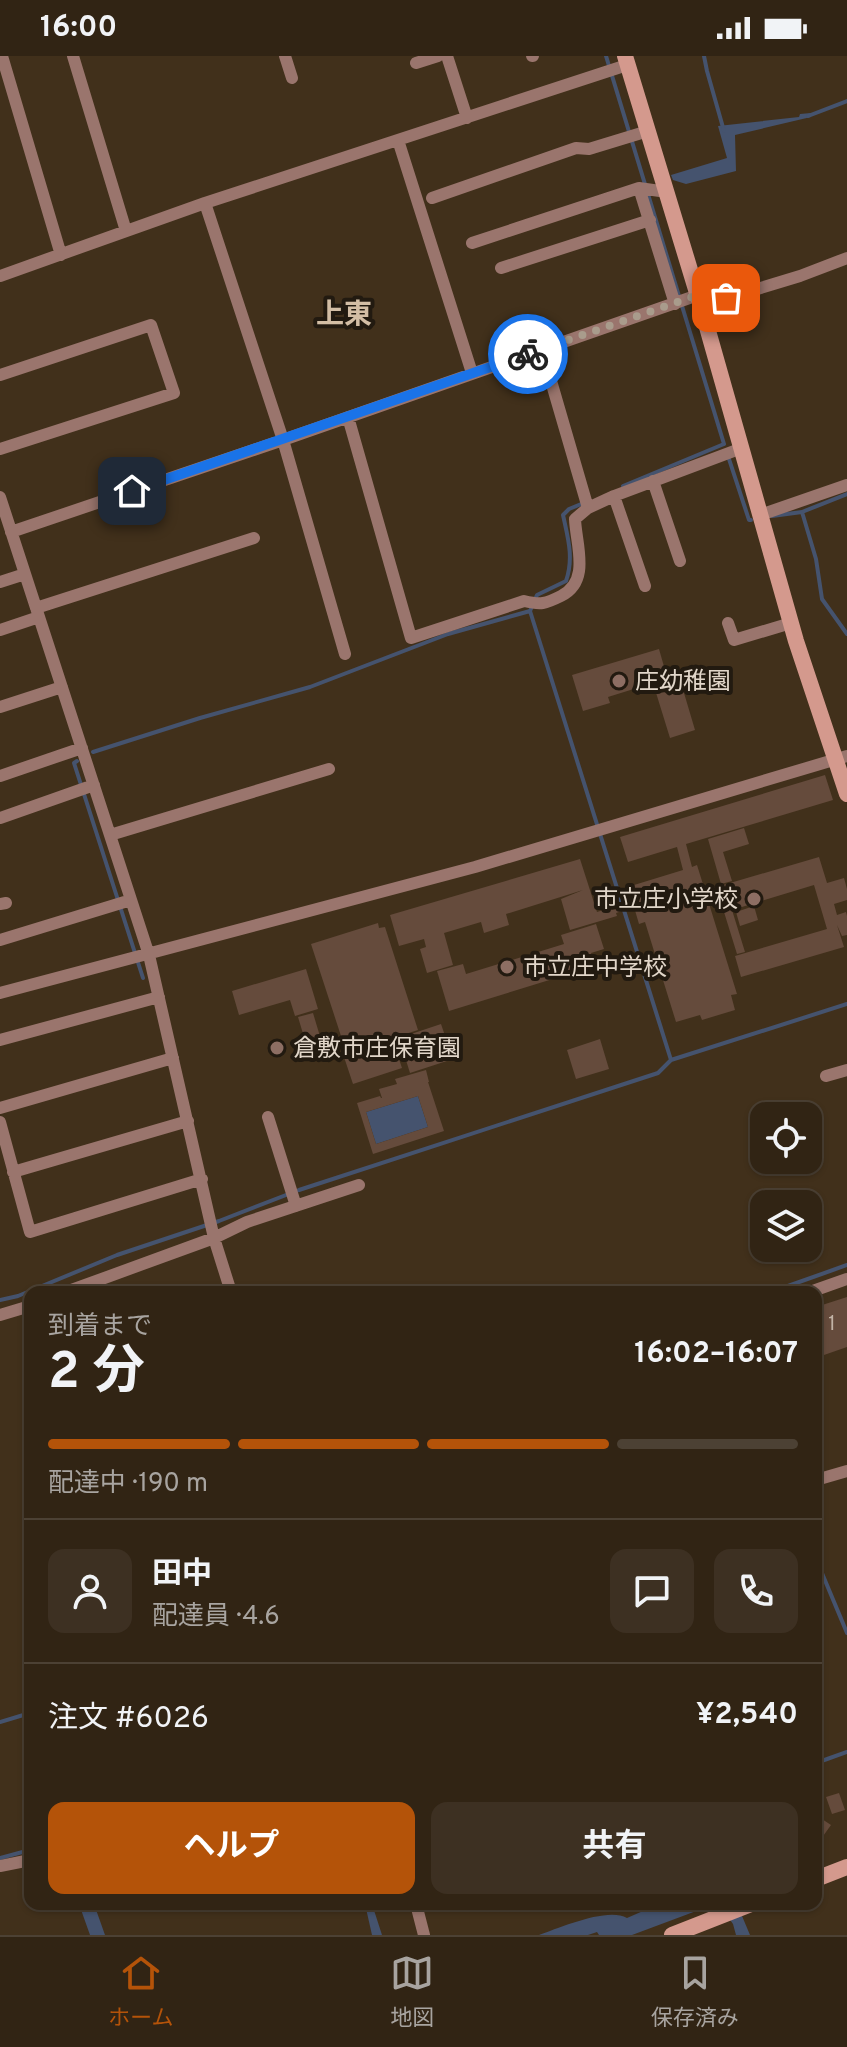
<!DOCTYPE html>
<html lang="ja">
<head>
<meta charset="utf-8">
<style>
	body { margin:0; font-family:Overpass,"Noto Sans JP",sans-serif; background:#3d3022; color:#f1f3f6; height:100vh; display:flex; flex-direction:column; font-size:30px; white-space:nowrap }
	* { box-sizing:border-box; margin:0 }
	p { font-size:26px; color:#a8a4a0 }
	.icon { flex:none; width:44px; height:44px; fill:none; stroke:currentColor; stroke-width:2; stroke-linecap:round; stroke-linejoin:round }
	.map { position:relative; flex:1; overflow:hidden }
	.panel { position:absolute; left:24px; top:1230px; width:798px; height:624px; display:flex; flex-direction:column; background:#312414; border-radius:16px; box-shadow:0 2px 6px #0004,0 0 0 2px #4c4134 }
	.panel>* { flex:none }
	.buttons { position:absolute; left:750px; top:1046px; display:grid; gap:16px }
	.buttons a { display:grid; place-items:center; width:72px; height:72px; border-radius:16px; background:#312414; box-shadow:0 2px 6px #0004,0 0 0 2px #4c4134; font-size:40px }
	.pin { position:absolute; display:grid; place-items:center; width:68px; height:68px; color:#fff; margin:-34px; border-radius:16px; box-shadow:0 4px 12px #0006 }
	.courier { position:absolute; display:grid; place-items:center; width:80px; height:80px; margin:-40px; border:6px solid #1a73e8; border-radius:50%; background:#fff; color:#222; box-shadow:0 2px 10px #0007 }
	.headline em { font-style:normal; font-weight:700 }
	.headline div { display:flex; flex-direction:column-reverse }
	.headline { display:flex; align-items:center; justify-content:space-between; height:136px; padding:0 24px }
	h1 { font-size:52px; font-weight:700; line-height:60px }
	.bar { display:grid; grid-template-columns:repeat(4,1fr); gap:12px 8px; align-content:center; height:96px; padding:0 24px }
	.bar i { height:10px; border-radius:6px; background:#4c4134 }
	.bar .selected { background:#b45309 }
	.bar p { grid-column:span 4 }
	.line { display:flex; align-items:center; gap:20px; padding:0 24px; border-top:2px solid #4c4134 }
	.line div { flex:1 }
	.round { display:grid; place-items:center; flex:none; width:84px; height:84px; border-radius:16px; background:#3d3022 }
	.cta { display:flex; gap:16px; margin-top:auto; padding:16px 24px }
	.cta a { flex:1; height:92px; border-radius:16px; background:#b45309; color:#fff; font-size:32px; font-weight:700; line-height:92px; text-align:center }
	.cta a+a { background:#3d3022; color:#f1f3f6 }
	.status { display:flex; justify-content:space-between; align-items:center; height:56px; padding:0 40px; background:#312414; direction:ltr }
	.status svg { height:22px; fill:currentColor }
	.dock { display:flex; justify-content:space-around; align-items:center; height:112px; border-top:2px solid #4c4134; background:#312414; font-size:22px; color:#a8a4a0 }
	.dock a { display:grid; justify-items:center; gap:4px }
	.dock .selected { color:#b45309 }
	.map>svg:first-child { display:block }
	.water { fill:#45536e }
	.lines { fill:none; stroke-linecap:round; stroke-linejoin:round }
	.stream { stroke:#45536e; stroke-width:4 }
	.building { fill:#654b3c; fill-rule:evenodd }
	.street { stroke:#9a756d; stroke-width:12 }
	.secondary { stroke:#d4998d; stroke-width:16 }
	.done { stroke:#a99c8c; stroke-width:8; stroke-dasharray:0 14.4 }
	.route { stroke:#1a73e8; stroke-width:10 }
	.education-dot { fill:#8d6e63; stroke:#221a10; stroke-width:3 }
	.labels { text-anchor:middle; stroke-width:8; stroke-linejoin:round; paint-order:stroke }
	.number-label { font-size:20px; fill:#c2b3a6 }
	.poi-label { font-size:24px; fill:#e1d6c9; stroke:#221a10; text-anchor:start }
	.quarter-label { font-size:28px; font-weight:bold; fill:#d3bea5; stroke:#221a10 }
</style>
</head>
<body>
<div class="status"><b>16:00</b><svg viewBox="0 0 49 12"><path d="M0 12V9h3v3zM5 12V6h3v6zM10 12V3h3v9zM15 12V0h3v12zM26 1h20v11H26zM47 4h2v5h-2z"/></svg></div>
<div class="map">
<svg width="847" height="1879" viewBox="0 0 847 1879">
	<rect width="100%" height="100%" fill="#41301b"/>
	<!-- water -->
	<path class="water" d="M811,57V61L735,79L736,115L686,128L673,124L671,119L727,102L718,70L799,61L800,58Z
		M418,1040L428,1071L376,1088L366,1056Z
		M79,1848H94L105,1879H90Z
		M365,1848H372L382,1879H372Z
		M659,1848H715L632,1879H599L597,1876L588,1879H539C560,1872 607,1851 627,1862Z
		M719,1848H737L750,1879H736L733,1868Z"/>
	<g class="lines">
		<!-- stream -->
		<path class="stream" d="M606,0L724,388
			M704,0L707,15L724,75
			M808,60L847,45
			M728,400L749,464H751
			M623,430L724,388
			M586,446L569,453L563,459C568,482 574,502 566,525L537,539L530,555L671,1004
			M802,456L847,438
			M772,460L802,456L816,503L822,543L847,578
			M93,696L200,662L310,631L448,578L530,555
			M77,705L74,707L143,922
			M771,1236L847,1209
			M0,1244L18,1240L117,1199L219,1165L299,1134L658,1017L671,1004L847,948
			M819,1510L847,1577
			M0,1666L30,1657
			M816,1707L847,1696
			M0,1802L30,1794"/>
	</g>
	<!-- building -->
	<path class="building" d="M659,593L665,614L676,610L695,674L670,682L653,627L608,641L610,647L583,655L572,619Z
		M825,719L833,744L686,788L692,811L697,809L737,938L731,939L735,954L702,964L700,959L676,966L645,866L639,868L634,851L616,857L617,860L570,874L561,843L583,834L506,858L509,869L484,877L481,866L444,877L453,909L427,917L420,893L426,891L424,883L399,890L390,859L580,803L597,856L632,845V843L637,841L634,829L683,814L677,791L628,806L620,781Z
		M744,772L749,788L723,796L732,825L721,828L708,783Z
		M819,801L827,827L844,822L847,833V844L834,848L837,859L846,856L847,860V879L842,880L837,869L844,891L741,921L735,900L827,873L814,829L732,854L745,896L737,898L724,856L721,857L713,832Z
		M754,850L758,864L740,870L736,856Z
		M378,867L379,872L385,871L418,974L343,998L337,981L341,980L311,888Z
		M596,868L604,893L591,897L595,910L449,955L437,915L463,908L466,918L564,888L561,879Z
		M306,913L318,953L295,960L290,944L239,959L232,935Z
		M313,957L325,997L310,1001L298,961Z
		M441,968L453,1003L410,1017L399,982Z
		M600,983L609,1013L576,1023L567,994Z
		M393,985L402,1012L353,1028L344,1001Z
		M426,1014L429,1026H428L444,1075L373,1098L357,1047L380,1040L381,1042H382L379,1033L397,1028L395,1023ZM418,1040L428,1071L376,1088L366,1056Z
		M847,1241V1291L824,1299L819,1284L816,1285V1251Z
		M839,1737L845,1754L832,1758L826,1741Z
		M816,1759L831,1769L816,1790Z"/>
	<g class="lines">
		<!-- street -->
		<path class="street" d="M2,0L61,199
			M73,0L126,175
			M285,0L292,22
			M447,0L467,62
			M532,0H533
			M416,7L438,0
			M398,84L472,317
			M639,132L675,248
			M432,142L576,92L589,93L648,75
			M205,147L283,384L345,598
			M472,187L639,132L667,136
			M501,212L650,164
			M0,220L205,147L627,9
			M701,250L800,220L847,202
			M542,294L588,452
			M0,319L151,269L174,337L0,393
			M348,361L411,582L524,545C541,549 545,548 561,540C591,525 576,489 575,463L588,452L614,440L742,392
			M653,425L680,505
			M614,440L645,530
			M0,441L149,899L214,1182L231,1236
			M760,459L847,429
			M11,476L283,384L698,239
			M0,526L25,518
			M36,552L254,482
			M728,567L734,584L791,567
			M0,574L39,561
			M0,651L62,631
			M0,720L82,692
			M0,762L94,729
			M110,779L329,713
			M0,848L6,847
			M0,884L131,844
			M0,937L475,811L847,700
			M0,984L159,941
			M826,1020L847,1014
			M0,1052L173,1002
			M268,1061L296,1150
			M0,1066L30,1176L202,1123
			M13,1116L188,1065
			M66,1236L214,1182L247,1166L359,1129
			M810,1236L847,1223
			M0,1259L30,1250
			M816,1424L847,1415
			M816,1487V1492
			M0,1810L30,1804
			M416,1848L424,1879"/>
		<!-- secondary -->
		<path class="secondary" d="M625,0L701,250L796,585L847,738
			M816,1823L847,1811
			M672,1879L751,1848"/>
	</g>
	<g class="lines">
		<!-- done -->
		<path class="done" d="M528,298L698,239L701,250L726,242"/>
		<!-- route -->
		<path class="route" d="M132,435L528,298"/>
	</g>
	<!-- markers -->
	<g class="education-dot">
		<circle cx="619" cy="625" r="8"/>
		<circle cx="754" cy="843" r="8"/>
		<circle cx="507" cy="911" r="8"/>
		<circle cx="277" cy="992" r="8"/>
	</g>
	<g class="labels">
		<!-- number labels -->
		<g class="number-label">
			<text x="832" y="1274">1</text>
		</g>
		<!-- poi labels -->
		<g class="poi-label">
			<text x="635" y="633">庄幼稚園</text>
			<text x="738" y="851" text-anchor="end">市立庄小学校</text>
			<text x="523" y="919">市立庄中学校</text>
			<text x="293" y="1000">倉敷市庄保育園</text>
		</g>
		<!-- quarter labels -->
		<g class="quarter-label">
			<text x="344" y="267">上東</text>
		</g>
	</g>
</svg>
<div class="buttons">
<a><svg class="icon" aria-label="locate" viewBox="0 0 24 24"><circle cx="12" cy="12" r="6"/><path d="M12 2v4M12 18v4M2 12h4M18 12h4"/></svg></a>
<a><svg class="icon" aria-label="layers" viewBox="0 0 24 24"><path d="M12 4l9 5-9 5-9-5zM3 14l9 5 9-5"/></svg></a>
</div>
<div class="pin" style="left:726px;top:242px;background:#ea580c"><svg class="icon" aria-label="bag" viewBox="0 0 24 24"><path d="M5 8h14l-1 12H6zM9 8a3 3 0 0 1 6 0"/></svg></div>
<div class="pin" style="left:132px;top:435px;background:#1f2937"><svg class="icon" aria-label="home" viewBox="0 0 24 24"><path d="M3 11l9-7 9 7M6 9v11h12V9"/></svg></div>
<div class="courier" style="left:528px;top:298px"><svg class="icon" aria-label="bike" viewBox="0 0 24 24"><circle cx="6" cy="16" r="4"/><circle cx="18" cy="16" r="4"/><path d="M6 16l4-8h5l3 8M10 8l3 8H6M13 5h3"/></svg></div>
<section class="panel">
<div class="headline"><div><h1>2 分</h1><p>到着まで</p></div><em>16:02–16:07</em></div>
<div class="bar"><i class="selected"></i><i class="selected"></i><i class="selected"></i><i></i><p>配達中 · 190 m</p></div>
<div class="line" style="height:144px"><a class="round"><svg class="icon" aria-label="person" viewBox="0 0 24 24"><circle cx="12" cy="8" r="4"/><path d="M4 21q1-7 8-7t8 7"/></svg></a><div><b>田中</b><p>配達員 · 4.6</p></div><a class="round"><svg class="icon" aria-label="chat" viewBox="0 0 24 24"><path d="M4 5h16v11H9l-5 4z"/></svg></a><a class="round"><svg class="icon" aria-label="phone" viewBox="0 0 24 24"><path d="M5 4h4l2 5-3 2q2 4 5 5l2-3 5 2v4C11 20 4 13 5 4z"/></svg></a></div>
<div class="line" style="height:104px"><div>注文 #6026</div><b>¥2,540</b></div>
<div class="cta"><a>ヘルプ</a><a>共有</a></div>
</section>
</div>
<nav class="dock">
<a class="selected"><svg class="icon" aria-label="home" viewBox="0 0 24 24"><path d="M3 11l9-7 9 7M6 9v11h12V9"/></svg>ホーム</a>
<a><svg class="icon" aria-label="map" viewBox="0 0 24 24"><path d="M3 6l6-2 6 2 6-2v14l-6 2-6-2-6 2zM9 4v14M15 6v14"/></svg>地図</a>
<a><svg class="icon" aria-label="saved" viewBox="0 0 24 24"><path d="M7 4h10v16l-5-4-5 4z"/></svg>保存済み</a>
</nav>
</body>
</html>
